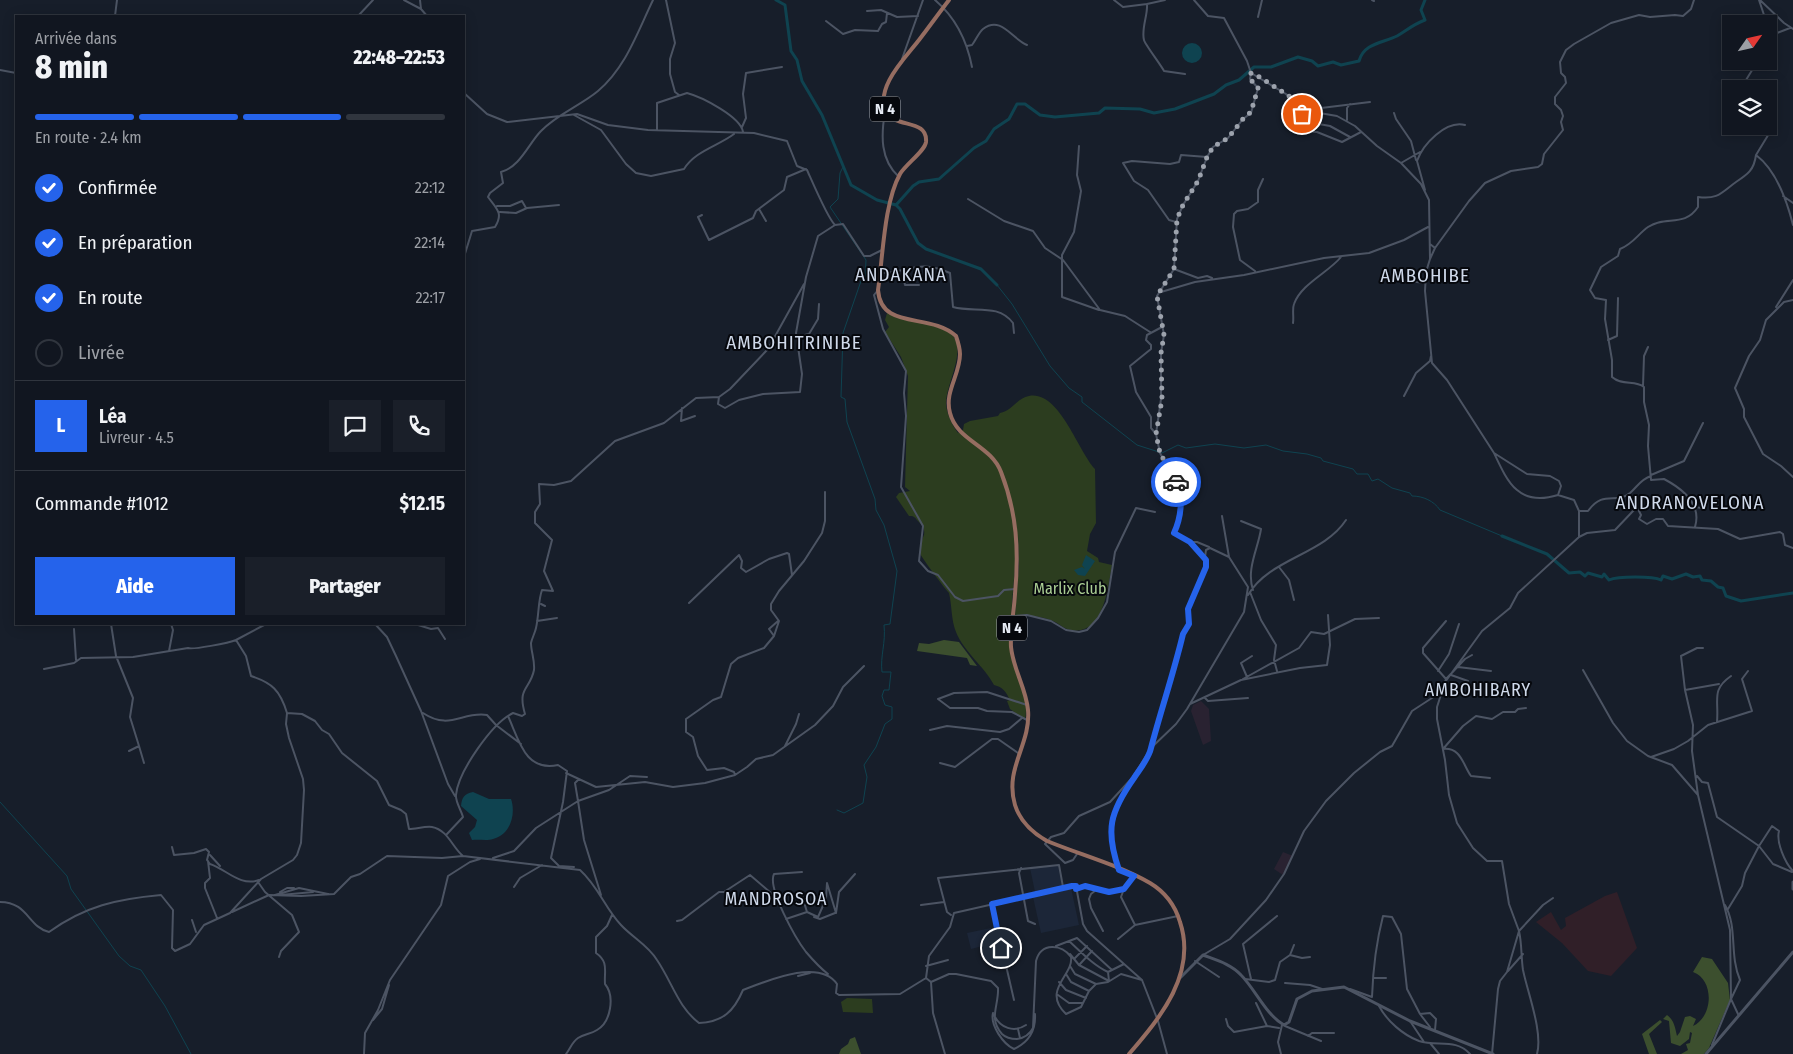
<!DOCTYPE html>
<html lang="fr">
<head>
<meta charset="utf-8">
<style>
	body { margin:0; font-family:"Fira Sans Condensed",sans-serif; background:#1a1f29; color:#f1f3f6; height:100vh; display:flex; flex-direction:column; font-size:19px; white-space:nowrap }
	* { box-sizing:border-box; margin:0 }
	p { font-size:16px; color:#9c9fa5 }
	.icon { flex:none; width:28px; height:28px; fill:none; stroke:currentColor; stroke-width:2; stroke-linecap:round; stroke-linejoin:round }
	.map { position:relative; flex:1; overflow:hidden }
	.details { position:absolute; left:15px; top:15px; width:450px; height:610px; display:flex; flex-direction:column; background:#111620; border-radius:0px; box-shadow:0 2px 12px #0003,0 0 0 1px #30353e }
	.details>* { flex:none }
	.needle { width:32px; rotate:56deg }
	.fabs { position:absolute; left:1722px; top:15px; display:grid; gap:10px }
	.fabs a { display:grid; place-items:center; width:55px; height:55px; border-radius:0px; background:#111620; box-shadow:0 2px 12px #0003,0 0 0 1px #30353e; font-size:25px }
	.pin { position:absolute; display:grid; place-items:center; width:42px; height:42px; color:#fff; margin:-21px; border:2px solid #fff; border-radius:50%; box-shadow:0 1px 5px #0007 }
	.courier { position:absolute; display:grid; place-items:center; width:50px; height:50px; margin:-25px; border:4px solid #2563eb; border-radius:50%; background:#fff; color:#222; box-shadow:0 1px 6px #0007 }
	.head em { font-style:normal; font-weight:800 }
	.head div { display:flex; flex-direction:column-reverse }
	.head { display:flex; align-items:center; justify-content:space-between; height:85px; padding:0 20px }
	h1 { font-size:32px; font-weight:800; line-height:38px }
	.bar { display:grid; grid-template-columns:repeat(4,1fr); gap:8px 5px; align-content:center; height:60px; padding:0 20px }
	.bar i { height:6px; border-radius:4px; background:#30353e }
	.bar .on { background:#2563eb }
	.bar p { grid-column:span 4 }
	.line { display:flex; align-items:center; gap:12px; padding:0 20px; border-top:1px solid #30353e }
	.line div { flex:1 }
	.round { display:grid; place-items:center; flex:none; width:52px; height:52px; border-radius:0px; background:#1a1f29 }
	ol { padding:0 20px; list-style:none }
	li { display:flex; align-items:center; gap:15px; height:55px }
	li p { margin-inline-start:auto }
	li .icon { padding:5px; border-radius:50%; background:#2563eb; color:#fff; stroke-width:4 }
	li:last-child { color:#9c9fa5 }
	li i { width:28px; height:28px; border:2px solid #30353e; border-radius:50% }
	.action { display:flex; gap:10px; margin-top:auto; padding:10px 20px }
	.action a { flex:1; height:58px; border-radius:0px; background:#2563eb; color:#fff; font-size:20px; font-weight:800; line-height:58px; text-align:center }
	.action a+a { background:#1a1f29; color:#f1f3f6 }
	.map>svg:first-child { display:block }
	.built { fill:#1c2638 }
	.industrial { fill:#301f28 }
	.education { fill:#292231 }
	.green { fill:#2c3d1f }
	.forest { fill:#3c4f2e }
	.water { fill:#0f4350 }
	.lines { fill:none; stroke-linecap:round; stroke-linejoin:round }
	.stream { stroke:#0f4350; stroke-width:1 }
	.river { stroke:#0f4350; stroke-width:3 }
	.street { stroke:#4c5463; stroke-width:2 }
	.secondary { stroke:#4c5463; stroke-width:3 }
	.primary { stroke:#966d61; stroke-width:4 }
	.done { stroke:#9da3ad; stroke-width:5; stroke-dasharray:0 9 }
	.route { stroke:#2563eb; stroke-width:6 }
	.labels { text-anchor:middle; stroke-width:4; stroke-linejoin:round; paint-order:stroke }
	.shield { fill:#06080d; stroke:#a2a6ae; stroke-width:1 }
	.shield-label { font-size:15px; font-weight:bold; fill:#e5eaf3 }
	.park-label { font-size:16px; fill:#abce94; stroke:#06080d }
	.neighbourhood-label { font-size:18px; letter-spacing:1px; fill:#cfd9ea; stroke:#06080d }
	.quarter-label { font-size:19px; letter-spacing:1px; fill:#cfd9ea; stroke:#06080d }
</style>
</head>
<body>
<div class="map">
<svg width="1793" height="1054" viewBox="0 0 1793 1054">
	<rect width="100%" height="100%" fill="#171e2a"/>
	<!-- built -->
	<path class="built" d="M1058,866L1062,886L1035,892L1030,868Z
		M1071,888L1079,925L1041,933L1033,897Z
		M991,928L995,943L971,949L967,933Z"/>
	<!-- industrial -->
	<path class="industrial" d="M1617,892L1637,948L1611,976L1588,971L1562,943L1536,922L1551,912L1561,930L1566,926L1565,918L1605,896Z"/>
	<!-- education -->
	<path class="education" d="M1201,701L1209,709L1211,741L1203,745L1191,711L1193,705Z
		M1283,852L1293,856L1283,875L1274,869Z"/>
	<!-- green -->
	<path class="green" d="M887,313C905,323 932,319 949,332C970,347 945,384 946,405C947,414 952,425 958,433L963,430L964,424L970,421L998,416L1000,413C1012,411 1017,398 1029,396C1059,390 1078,451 1095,469L1096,523L1090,534L1087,551L1098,558L1099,562L1112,565C1108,588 1103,640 1067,629C1062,627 1058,623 1053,621C1041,616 1028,615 1015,615L1019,566L1018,535C1015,574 1009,614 1012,652C1015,675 1030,696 1025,720L1010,709L1007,701L1010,700C1006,692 1003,687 994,685C984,666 964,652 956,632C951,620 952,605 949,593C946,590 920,556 920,553C918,537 932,535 918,521C915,518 915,516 909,516L896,497L899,493L910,491L905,487L908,376L901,357L885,332L889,327L885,320Z
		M847,998L872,999L873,1013L843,1012L841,1002Z"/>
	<!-- forest -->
	<path class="forest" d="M944,640L959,642L977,666L970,665L967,658L917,651L919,643L929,644Z
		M1702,957L1712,959L1728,983L1730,1000L1709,1048L1704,1054H1681L1688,1050L1686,1044L1690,1043L1692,1033L1690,1032L1689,1039L1680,1046L1671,1043L1669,1021L1663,1019L1667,1015C1674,1020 1675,1027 1677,1036L1680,1032L1685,1017L1690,1016L1696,1019L1693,1026C1713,1017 1715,980 1693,972Z
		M1660,1020L1662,1022L1649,1034L1657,1054H1649L1642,1034Z
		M855,1037L861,1054H839L841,1049L848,1044L850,1039Z"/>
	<!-- water -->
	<path class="water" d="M1182 53a10 10 0 1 1 20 0a10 10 0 1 1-20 0Z
		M1086,555L1095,561L1085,576L1078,575L1074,570L1082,567L1085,569L1082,565Z
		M473,792L489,799H511C516,813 511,835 493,839C487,841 479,839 472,840L469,833L475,827L477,820L461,806C462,797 464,794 473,792Z"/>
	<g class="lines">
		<!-- stream -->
		<path class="stream" d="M997,285L1012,304L1050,366L1069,388L1082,397V402L1137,445L1162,453L1178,445L1186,448L1215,444L1244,448L1266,445L1283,451L1307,454L1321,458L1323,461L1353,469L1357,474H1368L1372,481L1378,479L1392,488L1410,493L1412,496C1423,496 1434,501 1440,510L1502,536
			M0,802L67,876L71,889L119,956L130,966L141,970L165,1006L191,1054
			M837,810L844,813L863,803L867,777L864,765L876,747L885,724L892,719V707L885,705L882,696L884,690H889L891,672H882C880,656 886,643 884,625L890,624L897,571L884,525L876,510L875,499L847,422L845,399L841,397L843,333L861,281L865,280L866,260L830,207L838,199L840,173L843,167"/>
		<!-- river -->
		<path class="river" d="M776,0L785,5L791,51L797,60L802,81L822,115L851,185L877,200L896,205L900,209L918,243L926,249L981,269L997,285
			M896,205L913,186L919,182L939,179L974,148L986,141L994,129L1009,119L1017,104H1025L1040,115L1055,117L1099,113L1105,108L1140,109L1154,113L1175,109L1214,94L1226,85L1239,80L1254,67H1271L1298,57L1312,61L1318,66L1333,62L1341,65L1359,61C1364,43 1383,43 1397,36C1407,30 1414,24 1425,20L1421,10L1425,0
			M1502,536L1547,554L1569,573L1580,572L1585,576L1588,573L1602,577L1604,574L1609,580C1618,576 1653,576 1661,580L1663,576L1672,579L1686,574L1693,577L1700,576L1702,580L1711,581L1718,587L1723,588L1726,596L1741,601L1793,593"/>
		<!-- street -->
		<path class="street" d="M404,0L421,9L427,16
			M420,0L421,9
			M666,0L675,43L670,59V74L675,92L679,95
			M935,0C955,17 967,41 972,67
			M1114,0L1123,7L1147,4C1148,15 1141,29 1144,40C1144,43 1161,65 1164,71L1185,74
			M1194,0L1208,16L1224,18L1247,61L1251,73L1286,94L1302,110L1337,116L1355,126L1377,146L1401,163L1421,184L1429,200L1430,259L1426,272L1425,291L1432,363L1447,380L1494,453L1527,474L1550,476L1559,481L1561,486L1558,495L1574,500L1579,511V537
			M1372,0L1374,1
			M1759,0L1767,24
			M1760,0L1784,23L1793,29
			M1147,4L1165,0
			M867,11L881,10L897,17L918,16
			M115,16L117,0
			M358,16L373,0
			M1258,17L1262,0
			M826,21L843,34L855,30L878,31L882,24L886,22L887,13
			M1769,36L1790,28
			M967,46L972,45C976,40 979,32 983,29C1001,15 1012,39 1027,45
			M902,59L923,0
			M0,70L16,73
			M1755,89L1747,84L1746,80L1754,67L1761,61
			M1757,89L1769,88L1774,108L1770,132L1756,155C1776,170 1787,201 1793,225
			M464,93L487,114L507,122L577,114L608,125L648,130L754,133L787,141L797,166L807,170C812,181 828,219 835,225
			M1313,109L1370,102
			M1306,111L1290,125L1296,131L1317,132L1342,142L1361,132
			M885,112C881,135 880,160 899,177
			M1394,113L1396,119L1411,141L1416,160
			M574,115L601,130L626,164L636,173L651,176L684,169C695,151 718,146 734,134
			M1296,120L1330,126L1350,137
			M1347,120V108L1350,104
			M742,127L746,118L743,94L746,73L782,67
			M657,130V103L687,93C702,97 741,117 743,132
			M1079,146L1077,175L1081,191L1074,232L1062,255V297L1099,310
			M1401,163L1420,152
			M1425,190L1417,161C1423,144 1446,120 1465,125
			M1783,196L1793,203
			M968,199L1004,221L1033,231L1045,248L1063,260L1100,310L1125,316L1150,332
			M497,206H510L522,201L526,208
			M759,209L766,221
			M500,212L516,213L527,208L559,205
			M702,215L698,217L709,240L753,218L756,211L784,190L787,177L806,169
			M1176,222L1169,220L1148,190L1134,181L1123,163L1132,161L1170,164L1179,162L1181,155L1207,157
			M1430,244L1435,248L1469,201L1485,183L1511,171L1538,167L1542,164L1544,154L1563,130L1561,122L1563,116L1561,110L1555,104V97L1566,83L1565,77L1561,73L1560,62L1566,50L1574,44L1611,23L1639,15L1650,17L1675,15L1683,16L1691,9L1694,0
			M464,257L472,231L495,227C504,213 496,208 488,197L490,193L503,183L501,172C520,167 529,143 541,131C557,114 580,106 598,91C626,67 637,33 653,0
			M1430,259L1435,248
			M1174,269L1198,278L1207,276L1212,278
			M902,271L905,285H919
			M1255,271L1240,260L1233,227L1234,214L1237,211L1248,209L1258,202V190L1263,179
			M880,273C912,272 917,259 950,273L953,307C974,313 998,303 1013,323L1014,333
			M1385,278L1425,283
			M878,290L874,295L883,329L906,371L904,393L906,416L901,487L923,526L919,561L928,571L938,575L955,597L963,601L998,596L1004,590L1015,589
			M1161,292L1195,282L1244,275L1324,258L1369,253L1404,240L1428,227
			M1793,300L1784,302L1766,320L1760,340L1749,356L1735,388L1744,409V417L1763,454L1781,466L1793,477
			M1776,307L1793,280
			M1293,323C1294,317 1292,309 1294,304C1301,284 1329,272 1341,257
			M796,337L809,334L818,319L819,304
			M1608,340L1617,336L1618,298
			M1643,386L1644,356L1648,347
			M1404,396L1416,373L1430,361L1431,356
			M719,397L718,404L725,408L739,400L763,394L800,392L802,374L796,333L806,277L818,236L835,225L843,224L864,256H870L882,250
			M682,408L681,421L695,416
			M1156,434L1151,428V417L1136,392L1130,366L1151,349V345L1146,340L1147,335L1162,327
			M1494,453C1508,483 1519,507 1558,495
			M1651,475L1684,461L1703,423
			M1696,507L1701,508
			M1579,511H1588C1604,489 1615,505 1630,493C1637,487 1641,479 1651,476
			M1222,516L1229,557
			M1241,521L1261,529C1258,549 1246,569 1253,590
			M1695,527C1702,504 1683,489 1664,479L1651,480L1648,446L1649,425L1644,402V387C1635,380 1622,386 1612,377V360L1605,319L1606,300L1595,298L1590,290L1601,267L1618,256L1620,249C1633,244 1638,234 1648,227C1666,215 1684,228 1698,207V197C1718,200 1722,192 1736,182C1748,174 1754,170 1756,155
			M1190,542H1197L1209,547
			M1279,567L1289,580L1294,600
			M1250,592L1261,620L1276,645L1274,660L1277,671
			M1248,595C1270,558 1323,555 1346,520
			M689,603L739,555L742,561L741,568L746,572L769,559L787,553L789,554L792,575
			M541,604L545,606
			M1013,616L1027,615L1051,621L1066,630L1079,632L1087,630L1098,618L1107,602L1115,552L1136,508L1155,512
			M537,621L557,618
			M111,624L116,656L133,698L130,717L139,746L129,751
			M375,624L387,637L396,656L421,711L448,784L455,796
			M415,624L431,629L438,628L445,639
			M74,629L76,660
			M774,636L769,629L778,621
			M236,640L266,624
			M1703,648H1697L1681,656L1685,690L1719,684
			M169,651L173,630L171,624
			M1472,655L1465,659L1446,679L1437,707V719L1445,760L1449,795L1457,823L1473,848L1487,861H1502L1509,904L1519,931L1507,972L1500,981L1498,989L1492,1054
			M1458,667L1491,671
			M44,669L74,663L81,658L133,657L188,648C192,650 229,643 236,640L246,656L251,676C272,683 280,690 287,713
			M1583,670L1613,723L1627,741L1648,756L1672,765L1698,795
			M1438,671L1449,654L1459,624
			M1451,675L1468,681
			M1247,677L1241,663L1252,656
			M1243,679L1299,648L1311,632L1324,634L1355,619L1379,618
			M1446,679L1423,653V648L1446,621
			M1685,690L1693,725L1692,751L1698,795L1730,930L1731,999L1712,1045
			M1205,698L1208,701L1248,698
			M938,699L950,708H978L987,711L1012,712L1027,720
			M938,699L954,693L987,692L1027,705
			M1190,704L1241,680L1300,668L1327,665L1330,645L1328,615
			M423,713C450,731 462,711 487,715L496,725L521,744
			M508,716C519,740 525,772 558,765L567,771L563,802L551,858L559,866L574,867
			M1717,722C1719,699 1711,690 1731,676
			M930,730L947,726L1000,732L1009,729L1022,718
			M139,746L144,763
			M785,746L796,724L799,714
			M1151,748L1183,634L1189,624L1188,609L1206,567V559L1190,542L1174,533L1178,525L1180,490L1160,453L1156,434L1161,399V353L1164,335L1157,296L1174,269L1177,219L1183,205L1198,181L1207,157L1213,147L1228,138L1243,119L1251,113L1258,88L1250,79L1251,73
			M1651,757L1674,749L1688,741L1708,725L1752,711L1742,679L1748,671
			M940,763L955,767L992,739H998L1018,753
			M566,773L596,787L645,782L673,787L705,783L735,775L734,772L724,768L707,770L698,756L693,737L686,732V719L713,700L721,697L731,664L738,658L764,648L774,636L779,621L771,610V604L779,591L804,561L822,533L825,521V492
			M735,775L747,767L756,759L773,755L815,725L833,706L843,687L864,666
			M1697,776L1702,782L1708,783L1717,817L1759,846L1772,826L1779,831C1776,842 1785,863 1793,871
			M1490,778L1471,776C1463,765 1461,747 1443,749L1463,726L1476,716L1492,719L1503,712H1515L1518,709L1526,708
			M447,834L463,817C461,810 455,801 456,795C458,772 492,723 513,713L522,716L525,714C517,687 530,690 534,670C535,660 531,652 531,643C532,638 535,633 536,628C539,615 538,601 542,590L553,591L544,571L552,540L535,523V512L540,504L539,484L554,485L571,481L615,441L664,423L696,398L719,397L730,389L768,349L804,284
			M172,847L174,855L194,853L206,849L209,852L207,860L210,864C226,869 240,887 259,880
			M1077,854L1073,860L1065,863L1045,844L1051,837L1064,833L1079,816L1110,802L1132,778
			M210,855L220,866
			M493,858L514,851L536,828L578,801L575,783L579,779
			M208,861L210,878L205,883V888L217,918
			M1118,866L1110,834L1121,796L1151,748L1176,724L1187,709L1244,612L1248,587L1229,557L1210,548L1206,550L1205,557
			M1021,868L1019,873L1028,921L1035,924
			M802,872L774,874C767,888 796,939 806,952C812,959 820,968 828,974
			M1134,876L1125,886L1121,897L1135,925L1178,916
			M258,882L265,892L292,915L299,932L281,951L279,957
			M514,887L520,878L542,865
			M1077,889L1085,887L1109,892L1123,889
			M1096,890L1091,894L1089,899L1091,908L1103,931
			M280,892L287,888H294
			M275,895L299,888L328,894
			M281,895L313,892
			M601,895L584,840L578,801L609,790L630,776L647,777
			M803,899L807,912
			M0,902C28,902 28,927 49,932C85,906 117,899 161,895L173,910L172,948L175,951L190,944L204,925L230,913L261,879L293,860L297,855L301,843L304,790L303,779L289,738L286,724L287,713L302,714L315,721L322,730L329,734L342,753L377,781L389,805L401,810L406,814L409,829C416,829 425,826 432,827C448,830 452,847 463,856L580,870C598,886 605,908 621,925C633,938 648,945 657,960C672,982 678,1007 699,1023C723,1022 734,1011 743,990C767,981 819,958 837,984L836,993L839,995L900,994L926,978L929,956L950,927L954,913L1073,886H1076L1083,924L1087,931L1142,980L1158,1021L1167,1054
			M921,905L944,902
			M992,905L1014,1000
			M1725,905C1738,928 1729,954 1740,980L1731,999L1738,1014
			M1728,909L1742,886L1745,873L1759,846L1773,864L1792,872
			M232,912L269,895L301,896L334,894L351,877L360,874L387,856L442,858L463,856
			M951,915L947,912L938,878L1059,865L1063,887
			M814,917L820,919L835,913
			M786,919L807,912L818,917L826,899L827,883L836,913L839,892L855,874
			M192,920L196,932
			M677,921L682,920L719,892H724L750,875L771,893L774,902L779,904
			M1118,939L1135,925
			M1069,941C1081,952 1093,965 1108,972L1124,964
			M1056,946L1077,938L1112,970
			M1070,954L1079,965L1109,981L1108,972
			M1203,955L1230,939L1266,900L1284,874L1304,831L1326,801L1354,773L1380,752L1392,746L1412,711L1435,696L1482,631L1510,608L1518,593L1579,537L1587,533L1615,530L1634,510L1638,509L1641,515L1639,519L1647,524L1656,519H1663L1668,526L1718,529L1740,539L1780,532L1783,534L1785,545L1793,548
			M1290,955L1302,958L1310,957
			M1075,958L1087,946
			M1195,961L1219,977
			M1080,964L1092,951
			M926,966L948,960
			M1070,966L1075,974L1096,984
			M1508,971L1523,954
			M1066,974L1071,982L1089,991
			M798,976L810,973
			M926,978L931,982L933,1013L945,1054
			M1374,978H1386
			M1245,979L1269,982L1275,980L1280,962L1290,955L1294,945
			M1251,979L1243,944L1277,916
			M931,982L949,974H956L991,981L998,988C999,1006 988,1018 1002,1034C1006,1038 1012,1039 1017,1039C1024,1038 1030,1034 1033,1028L1036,961C1041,942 1062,944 1071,957C1074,975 1041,990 1066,1014L1081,1007L1089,991L1096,984L1108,982L1121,974L1142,980
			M1059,982L1066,990L1086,998
			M1285,983L1310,985L1322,989
			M1350,989L1372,997C1373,969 1376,943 1383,916L1392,917L1401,934L1407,989L1420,1014L1430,1027
			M1058,995L1069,1003H1083
			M1256,1003L1267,1026
			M1379,1006C1387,1021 1403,1035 1419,1041C1437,1047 1456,1038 1470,1054
			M993,1013C990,1025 1003,1044 1014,1049C1029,1042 1036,1031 1035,1014
			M1420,1014L1430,1013L1436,1019L1435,1030
			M994,1015C1000,1028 1014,1033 1026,1025
			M1226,1019L1228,1026L1234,1032L1267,1026L1279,1028
			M373,1020L382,1009L389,985
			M1410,1021L1424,1042
			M1285,1026L1321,1041
			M1018,1029L1020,1038
			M1308,1036L1312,1033H1334
			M1430,1043L1439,1054
			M364,1054L365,1033L378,1010L390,980L441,905L448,876L470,862L480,859
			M566,1054C570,1049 572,1042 578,1038C584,1034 591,1034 597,1030C611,1022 615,996 605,984C604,971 609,962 596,953V937L607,926L612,915
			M1281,1054L1278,1042L1282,1025
			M1537,1054C1543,1032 1528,994 1523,970C1521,957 1522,944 1519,931L1543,905L1553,898"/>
		<!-- secondary -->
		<path class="secondary" d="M1793,882V889
			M1180,978L1203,955C1216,960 1231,964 1241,975C1255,989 1266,1015 1284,1025L1289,1022L1297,999L1312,991L1344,987L1410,1021L1493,1054
			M1706,1054L1793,952"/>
		<!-- primary -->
		<path class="primary" d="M949,0C939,13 929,27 919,40C906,57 873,89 887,113C896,128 928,119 926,142C925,151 906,164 900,174C884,203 883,256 878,290C881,331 930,312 956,336C958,342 960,348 960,354C960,375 944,392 950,413C957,441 991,445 1001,472C1017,513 1019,551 1015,594C1014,612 1010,630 1011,647C1013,669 1026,688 1028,710C1031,745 1004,768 1015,805C1020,821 1033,833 1047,841C1081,855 1119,865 1150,883C1165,892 1175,905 1180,922C1197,973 1161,1017 1129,1054"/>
	</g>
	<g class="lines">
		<!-- done -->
		<path class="done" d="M1176,482L1160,453L1156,434L1162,399L1161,353L1164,335L1157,296L1174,269L1177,219L1183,205L1198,181L1207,157L1213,147L1228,138L1243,119L1251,112L1258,88L1250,79L1251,73L1258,76L1289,96L1302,110H1307L1302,114"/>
		<!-- route -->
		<path class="route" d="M1001,948L992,904L1072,886H1076V889L1085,886L1109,892L1124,889L1134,876L1119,870C1105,830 1110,812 1134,778C1140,769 1149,758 1151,748C1161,710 1174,672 1183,634L1189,624L1188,609L1206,567V560L1190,542L1174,533C1181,518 1184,496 1176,482"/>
	</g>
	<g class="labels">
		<!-- shield labels -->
		<g class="shield">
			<rect x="870" y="96.5" width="30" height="25" rx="4"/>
			<rect x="997" y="615.5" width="30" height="25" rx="4"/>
		</g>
		<g class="shield-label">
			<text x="885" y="114">N 4</text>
			<text x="1012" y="633">N 4</text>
		</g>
		<!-- park labels -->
		<g class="park-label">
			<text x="1070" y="594">Marlix Club</text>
		</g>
		<!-- neighbourhood labels -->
		<g class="neighbourhood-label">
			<text x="1478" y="696">AMBOHIBARY</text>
			<text x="776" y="905">MANDROSOA</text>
		</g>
		<!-- quarter labels -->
		<g class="quarter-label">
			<text x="901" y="281">ANDAKANA</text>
			<text x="1425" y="282">AMBOHIBE</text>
			<text x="794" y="349">AMBOHITRINIBE</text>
			<text x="1690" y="509">ANDRANOVELONA</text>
		</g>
	</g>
</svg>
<div class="fabs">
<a><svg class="needle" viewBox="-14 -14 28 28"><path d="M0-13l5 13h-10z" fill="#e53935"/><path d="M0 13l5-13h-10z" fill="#9c9fa5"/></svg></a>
<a><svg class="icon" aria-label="layers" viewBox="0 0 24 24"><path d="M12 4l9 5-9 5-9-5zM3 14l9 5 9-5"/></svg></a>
</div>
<div class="pin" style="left:1302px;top:114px;background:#ea580c"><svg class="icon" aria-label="bag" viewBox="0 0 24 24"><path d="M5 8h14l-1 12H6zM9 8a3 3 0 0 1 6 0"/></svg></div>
<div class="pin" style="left:1001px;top:948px;background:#1f2937"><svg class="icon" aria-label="home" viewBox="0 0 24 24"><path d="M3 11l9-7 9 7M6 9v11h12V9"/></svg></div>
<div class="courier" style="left:1176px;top:482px"><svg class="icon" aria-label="car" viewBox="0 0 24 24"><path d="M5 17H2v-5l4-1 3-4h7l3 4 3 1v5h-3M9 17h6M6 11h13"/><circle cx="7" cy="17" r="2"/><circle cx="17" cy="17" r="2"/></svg></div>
<section class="details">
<div class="head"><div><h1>8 min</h1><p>Arrivée dans</p></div><em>22:48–22:53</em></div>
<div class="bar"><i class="on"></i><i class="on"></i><i class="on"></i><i></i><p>En route · 2.4 km</p></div>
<ol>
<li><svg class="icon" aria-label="check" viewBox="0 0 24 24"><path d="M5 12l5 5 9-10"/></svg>Confirmée<p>22:12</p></li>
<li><svg class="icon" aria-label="check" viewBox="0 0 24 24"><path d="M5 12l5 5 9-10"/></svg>En préparation<p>22:14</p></li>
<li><svg class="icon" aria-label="check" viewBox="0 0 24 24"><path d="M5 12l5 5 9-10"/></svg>En route<p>22:17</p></li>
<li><i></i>Livrée</li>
</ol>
<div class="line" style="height:90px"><b class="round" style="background:#2563eb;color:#fff">L</b><div><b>Léa</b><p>Livreur · 4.5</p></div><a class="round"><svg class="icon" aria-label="chat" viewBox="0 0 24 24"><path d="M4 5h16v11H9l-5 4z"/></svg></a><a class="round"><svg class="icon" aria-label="phone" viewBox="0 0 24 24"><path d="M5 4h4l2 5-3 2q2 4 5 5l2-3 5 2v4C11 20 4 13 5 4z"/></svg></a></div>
<div class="line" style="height:65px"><div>Commande #1012</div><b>$12.15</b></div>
<div class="action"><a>Aide</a><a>Partager</a></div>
</section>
</div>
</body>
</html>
